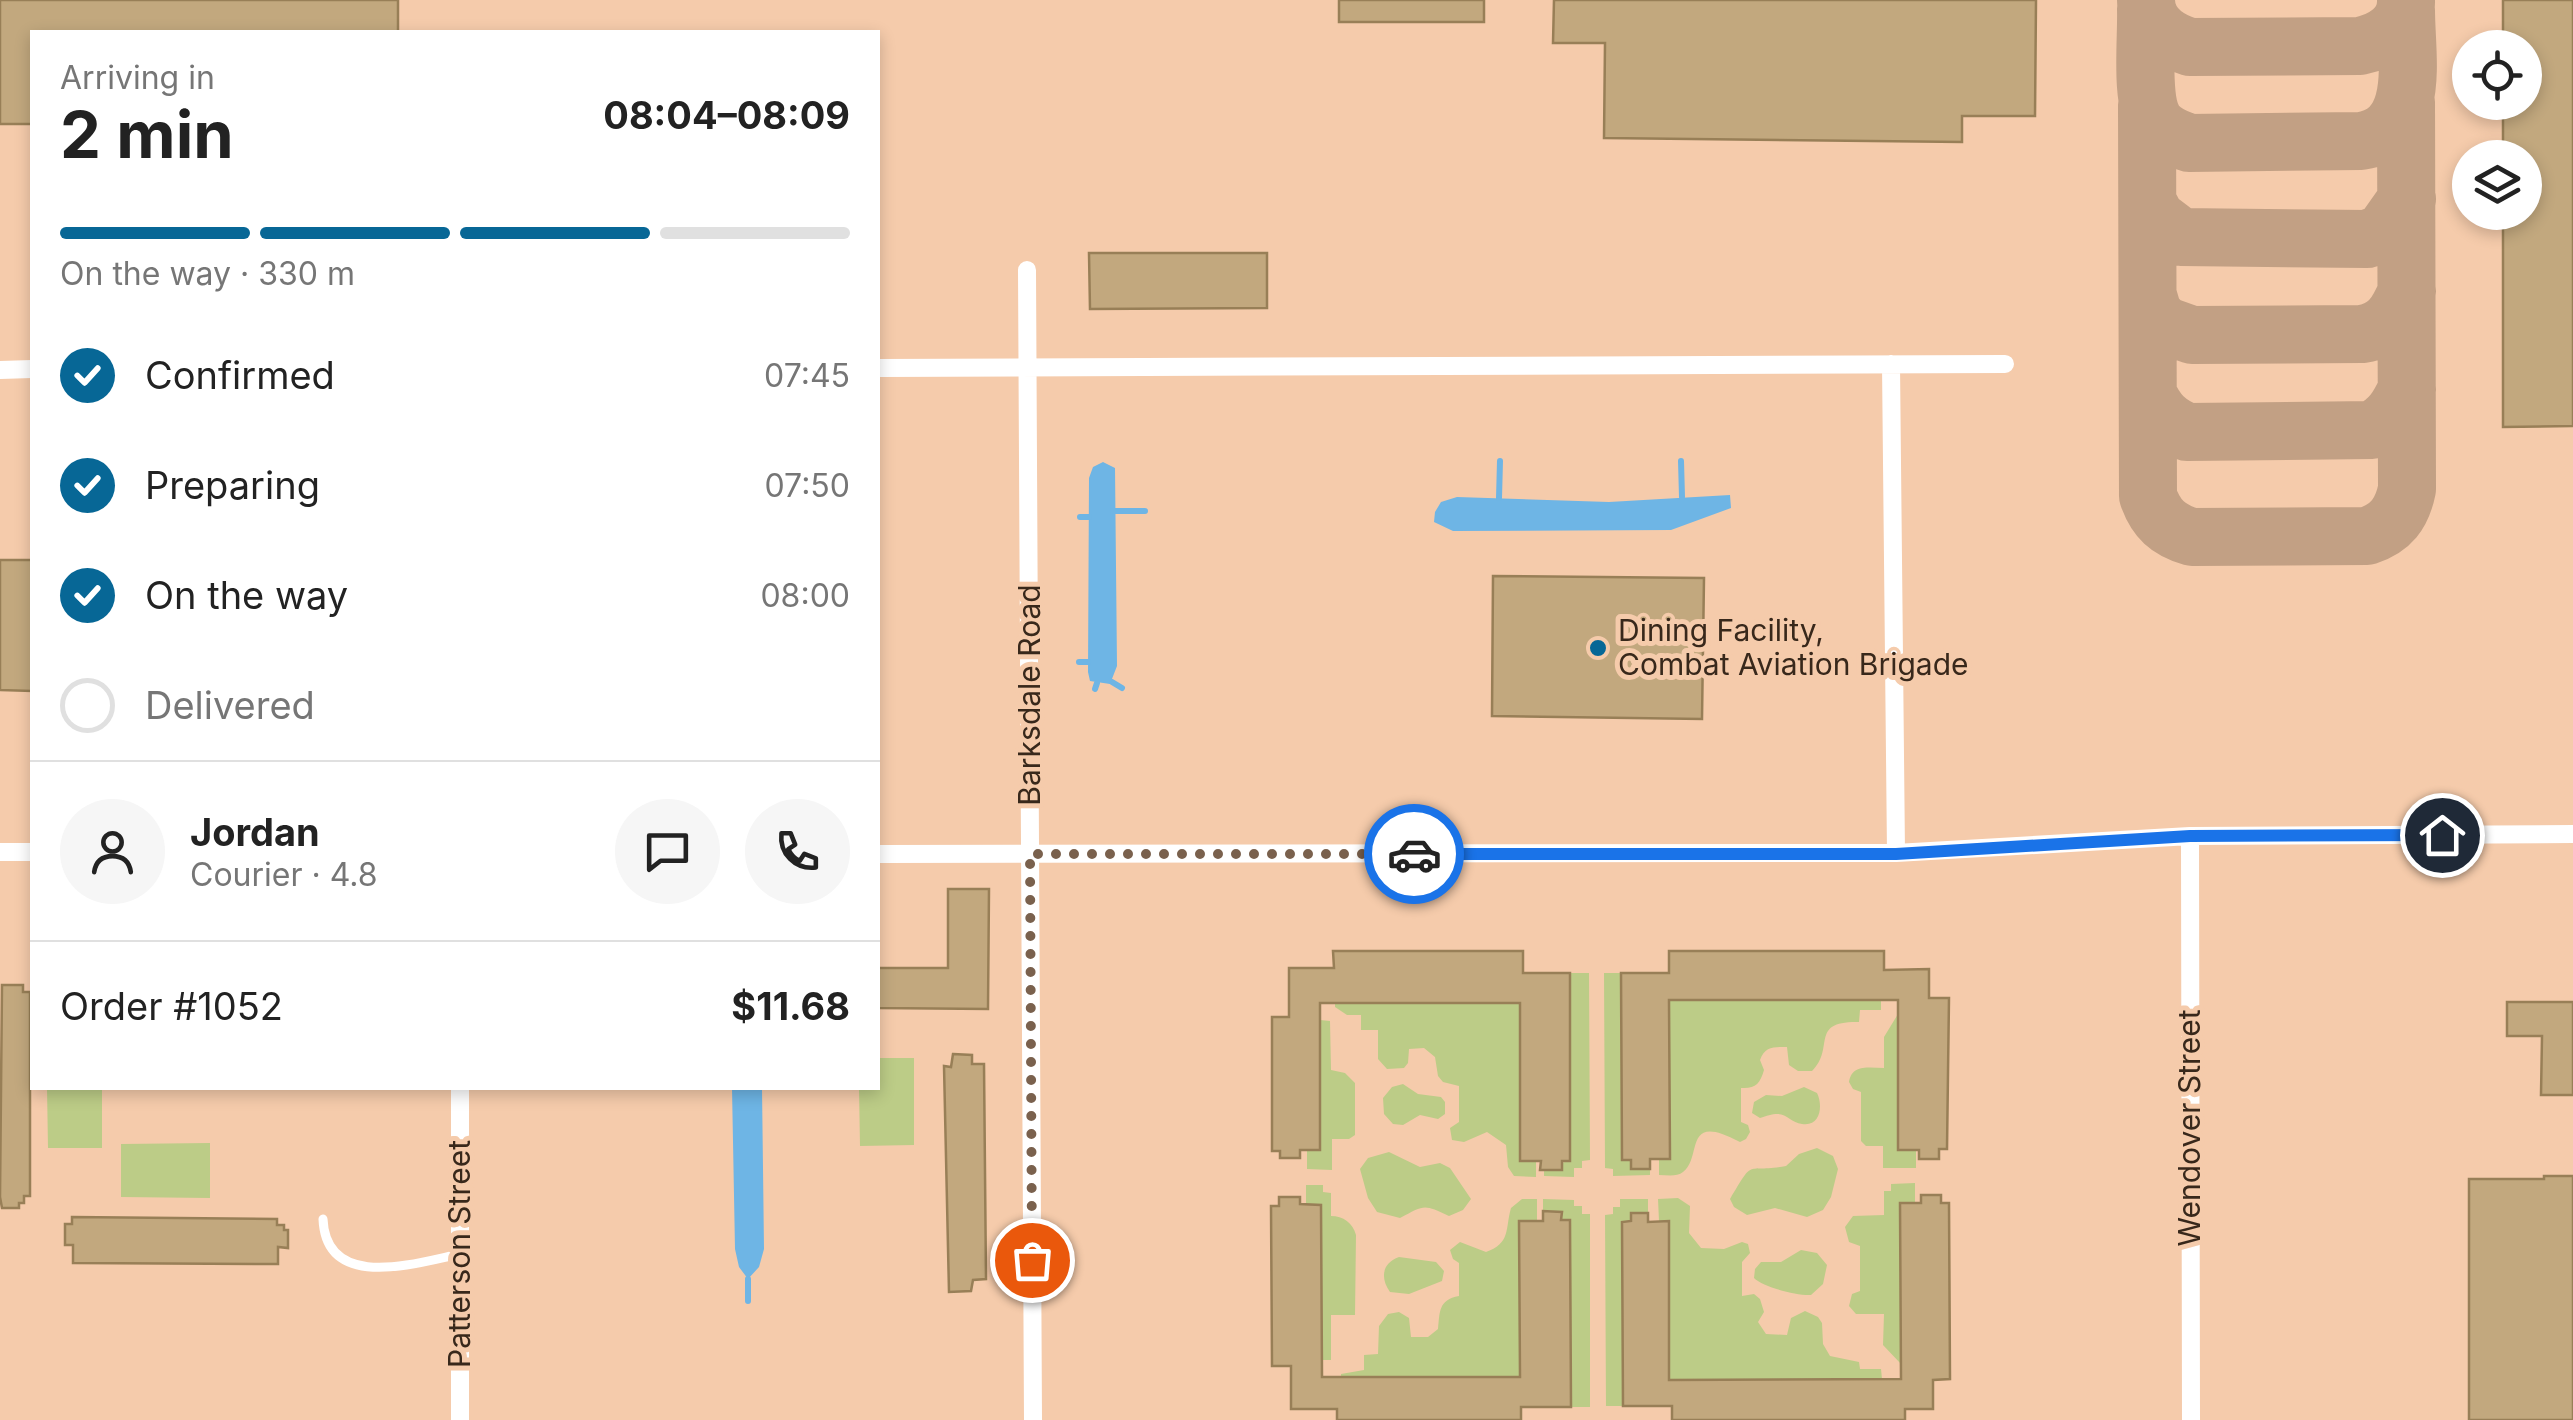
<!DOCTYPE html>
<html lang="en">
<head>
<meta charset="utf-8">
<style>
	body { margin:0; font-family:Inter,sans-serif; background:#f6f6f6; color:#222; height:100vh; display:flex; flex-direction:column; font-size:38px; white-space:nowrap }
	* { box-sizing:border-box; margin:0 }
	p { font-size:32px; color:#767676 }
	.icon { flex:none; width:55px; height:55px; fill:none; stroke:currentColor; stroke-width:2; stroke-linecap:round; stroke-linejoin:round }
	.map { position:relative; flex:1; overflow:hidden }
	.side { position:absolute; left:30px; top:30px; width:850px; height:1060px; display:flex; flex-direction:column; background:#fff; border-radius:0px; box-shadow:0 5px 15px #0003 }
	.side>* { flex:none }
	.tools { position:absolute; left:2452px; top:30px; display:grid; gap:20px }
	.tools a { display:grid; place-items:center; width:90px; height:90px; border-radius:50%; background:#fff; box-shadow:0 5px 15px #0003; font-size:50px }
	.pin { position:absolute; display:grid; place-items:center; width:85px; height:85px; color:#fff; margin:-42px; border:5px solid #fff; border-radius:50%; box-shadow:0 2px 10px #0007 }
	.courier { position:absolute; display:grid; place-items:center; width:100px; height:100px; margin:-50px; border:8px solid #1a73e8; border-radius:50%; background:#fff; color:#222; box-shadow:0 2px 12px #0007 }
	.overview em { font-style:normal; font-weight:700 }
	.overview div { display:flex; flex-direction:column-reverse }
	.overview { display:flex; align-items:center; justify-content:space-between; height:170px; padding:0 30px }
	h1 { font-size:65px; font-weight:700; line-height:75px }
	.bar { display:grid; grid-template-columns:repeat(4,1fr); gap:15px 10px; align-content:center; height:120px; padding:0 30px }
	.bar i { height:12px; border-radius:8px; background:#e0e0e0 }
	.bar .active { background:#076796 }
	.bar p { grid-column:span 4 }
	.line { display:flex; align-items:center; gap:25px; padding:0 30px; border-top:2px solid #e0e0e0 }
	.line div { flex:1 }
	.round { display:grid; place-items:center; flex:none; width:105px; height:105px; border-radius:52px; background:#f6f6f6 }
	ol { padding:0 30px; list-style:none }
	li { display:flex; align-items:center; gap:30px; height:110px }
	li p { margin-inline-start:auto }
	li .icon { padding:10px; border-radius:50%; background:#076796; color:#fff; stroke-width:4 }
	li:last-child { color:#767676 }
	li i { width:55px; height:55px; border:5px solid #e0e0e0; border-radius:50% }
	.map>svg:first-child { display:block }
	.green { fill:#bccc87 }
	.water { fill:#6eb5e5 }
	.lines { fill:none; stroke-linecap:round; stroke-linejoin:round }
	.stream { stroke:#6eb5e5; stroke-width:6 }
	.taxiway { stroke:#c2a084; stroke-width:58 }
	.building { fill:#c2a87e; stroke:#987f57; stroke-width:2.5 }
	.lane { stroke:#fff; stroke-width:9 }
	.street { stroke:#fff; stroke-width:18 }
	.done { stroke:#7a614d; stroke-width:10; stroke-dasharray:0 18 }
	.route { stroke:#1a73e8; stroke-width:12 }
	.poi-dot { fill:#076796; stroke:#f5cbab; stroke-width:4 }
	.labels { text-anchor:middle; stroke-width:10; stroke-linejoin:round; paint-order:stroke }
	.poi-label { font-size:30px; fill:#38281b; stroke:#f5cbab; text-anchor:start }
	.street-label { font-size:30px; fill:#38281b; stroke:#f5cbab }
</style>
</head>
<body>
<div class="map">
<svg width="2573" height="1420" viewBox="0 0 2573 1420">
	<rect width="100%" height="100%" fill="#f5cbab"/>
	<!-- green -->
	<path class="green" d="M1570,973H1589L1590,1160L1582,1161V1168H1574V1177L1544,1176V1170L1570,1160Z
		M1604,973H1621L1622,1159L1631,1160L1632,1169H1650V1175L1613,1176V1169L1605,1168Z
		M1669,1000H1881V1010H1860L1859,1022C1808,1021 1836,1048 1812,1071H1798L1789,1065L1787,1047C1774,1047 1765,1046 1760,1060L1764,1070C1760,1084 1755,1089 1741,1088V1122L1748,1125L1750,1132L1746,1139L1740,1142C1682,1111 1703,1157 1683,1172C1677,1177 1667,1175 1659,1175V1159L1670,1158Z
		M1335,1003H1520V1161H1536V1177L1514,1176L1508,1167L1506,1145L1487,1132L1464,1142L1452,1140L1450,1128L1459,1122V1086L1443,1082L1438,1076L1435,1057L1424,1048L1409,1049L1408,1063L1404,1068L1387,1069L1378,1059V1030H1361V1015H1347L1335,1007Z
		M1898,1014L1916,1150V1168H1883V1146H1866L1861,1141V1092L1853,1089L1849,1082C1852,1064 1869,1068 1884,1068V1037Z
		M1320,1020L1330,1021L1331,1070L1345,1073L1355,1083V1135L1349,1139H1332V1170L1307,1169V1150L1320,1149Z
		M878,1058H914V1145L860,1146L859,1088H878Z
		M1403,1084L1418,1094L1441,1097L1445,1102V1114L1438,1119L1420,1115L1403,1125L1393,1124L1384,1114L1383,1098L1392,1087Z
		M1804,1087L1817,1093C1823,1105 1821,1127 1802,1124C1792,1123 1787,1114 1778,1114C1771,1114 1767,1116 1760,1118L1752,1113L1754,1102L1766,1095L1782,1096Z
		M47,1088H102V1148H48Z
		M210,1143V1198L121,1197V1144Z
		M1817,1148L1833,1156L1838,1169L1831,1197L1823,1210L1807,1217L1775,1208L1747,1215L1734,1207L1730,1199C1756,1156 1743,1174 1786,1166L1799,1154Z
		M1389,1152L1420,1167L1440,1163L1450,1168L1471,1199L1463,1210L1449,1216C1423,1204 1425,1205 1400,1218L1377,1212L1368,1198L1360,1169L1368,1158Z
		M1915,1183V1203L1900,1204L1901,1364L1883,1345L1884,1314H1856L1849,1306L1852,1294L1860,1291V1246L1849,1242L1845,1227L1853,1216L1884,1215V1191H1891V1184Z
		M1306,1185H1323V1192L1331,1193V1216C1343,1216 1353,1223 1356,1235L1355,1315H1331V1360H1322L1321,1205L1306,1204Z
		M1678,1198L1690,1206L1689,1233L1701,1248L1724,1249L1742,1242L1748,1244L1750,1253L1742,1262V1296L1754,1294L1760,1299L1764,1312L1758,1322L1766,1334L1787,1335L1791,1318L1805,1311L1818,1317L1822,1323L1823,1344L1830,1356L1859,1362L1860,1369H1881L1882,1379L1669,1380V1222L1659,1221L1658,1199Z
		M1522,1199H1537V1221L1519,1222V1377H1341V1374L1364,1370V1355L1378,1354L1379,1326L1388,1314L1399,1312L1409,1318L1411,1337H1428L1438,1329C1440,1312 1438,1300 1459,1296V1263L1453,1259L1450,1250L1460,1242L1486,1252C1511,1243 1505,1229 1511,1208Z
		M1543,1199L1574,1200V1206H1582V1214H1590V1407H1571L1570,1221L1561,1220V1212L1543,1211Z
		M1620,1199H1648V1213H1632L1631,1221L1622,1222L1623,1406H1606L1605,1215L1613,1214V1207H1620Z
		M1801,1250L1817,1253L1827,1265L1823,1284L1811,1295C1797,1296 1763,1287 1754,1278L1755,1269L1761,1262H1781Z
		M1399,1257L1436,1262L1444,1271L1442,1281L1409,1294L1390,1292C1380,1278 1382,1263 1399,1257Z"/>
	<!-- water -->
	<path class="water" d="M1103,462L1115,468L1117,666L1110,684L1090,681L1088,672L1089,478L1093,467Z
		M1730,495L1731,508L1671,530L1453,531L1434,522L1435,512L1441,502L1457,497L1609,502Z
		M732,1088H762L764,1249L759,1267L748,1279L739,1267L735,1249Z"/>
	<g class="lines">
		<!-- stream -->
		<path class="stream" d="M1681,461L1682,497
			M1499,498L1500,461
			M1113,511H1145
			M1080,517H1089
			M1079,662H1088
			M1112,682L1122,688
			M1095,689L1097,683
			M748,1301V1279"/>
		<!-- taxiway -->
		<path class="taxiway" d="M2146,0C2146,25 2167,40 2190,47L2360,46C2383,41 2407,27 2406,0
			M2146,9C2147,38 2140,100 2155,122C2163,134 2177,138 2189,143L2361,141C2422,131 2406,58 2406,10
			M2147,105L2148,496C2156,519 2168,530 2192,537L2367,536C2391,528 2402,514 2407,489L2406,102
			M2148,203L2156,218L2181,237L2367,239L2383,233L2407,199
			M2148,296L2153,313L2164,325L2192,335L2362,334C2388,330 2397,314 2407,291
			M2148,394C2157,414 2167,423 2187,432L2372,430C2391,420 2398,408 2407,389"/>
	</g>
	<!-- building -->
	<path class="building" d="M0,0H398V32H32V124H0Z
		M1339,0H1484V22H1339Z
		M1554,0H2036L2035,116H1962V142L1604,138L1605,43H1553Z
		M2503,0H2573V426L2503,427V212H2525V158H2503V102H2525V48H2503Z
		M1089,253H1267V308L1090,309Z
		M0,560H32V691L0,690Z
		M1493,576L1704,578L1702,719L1492,716Z
		M948,889H989L988,1009L878,1008V968H948Z
		M1333,951H1523V973H1570V1161H1562V1170H1540L1541,1161H1520V1003H1320V1150H1300V1158H1280V1151H1272V1017H1289V968H1334Z
		M1669,951H1884V970L1929,969V998H1949L1947,1149H1939V1159H1919V1150H1898V1000H1669L1670,1159H1650V1169H1631V1160H1622L1621,973H1669Z
		M2,985H23V992H30V1196H24V1203H19V1208H2L0,1197Z
		M2507,1002H2573V1095H2541L2542,1036H2507Z
		M953,1054L972,1055V1064H984L986,1279L973,1280L971,1291L949,1292L944,1066L951,1067Z
		M2544,1176H2573V1420H2469V1179H2544Z
		M1921,1195H1941V1203H1949L1950,1379L1933,1380V1409H1905V1420H1672V1406H1623L1622,1222L1631,1221V1213H1648V1222L1669,1221V1380L1901,1379L1900,1203H1921Z
		M1279,1197H1300V1204L1321,1205L1322,1377H1520L1519,1221H1543V1211L1562,1212L1561,1220H1570L1571,1407H1521V1420H1337V1409H1291V1366H1272L1271,1206H1279Z
		M72,1217L277,1219V1225H284V1230H288V1248L278,1247V1264L73,1263V1245H65V1224H72Z"/>
	<g class="lines">
		<!-- lane -->
		<path class="lane" d="M323,1219C326,1292 416,1263 460,1254"/>
		<!-- street -->
		<path class="street" d="M1027,270L1033,1420
			M1891,364L1896,853
			M878,368L2005,364
			M0,370L32,369
			M2190,836L2191,1420
			M0,852H32
			M878,854L1896,853L2190,836L2573,834
			M460,1420V1088"/>
	</g>
	<g class="lines">
		<!-- done -->
		<path class="done" d="M1032,1260L1030,854H1414"/>
		<!-- route -->
		<path class="route" d="M1414,854H1896L2190,836L2442,835"/>
	</g>
	<!-- markers -->
	<circle class="poi-dot" cx="1598" cy="648" r="10"/>
	<g class="labels">
		<!-- poi labels -->
		<g class="poi-label">
			<text x="1618" y="641">Dining Facility,<tspan x="1618" dy="34">Combat Aviation Brigade</tspan></text>
		</g>
		<!-- street labels -->
		<g class="street-label">
			<text transform="translate(1030 695) rotate(-90)" y="10">Barksdale Road</text>
			<text transform="translate(2190 1128) rotate(-90)" y="10">Wendover Street</text>
			<text transform="translate(460 1254) rotate(-90)" y="10">Patterson Street</text>
		</g>
	</g>
</svg>
<div class="tools">
<a><svg class="icon" aria-label="locate" viewBox="0 0 24 24"><circle cx="12" cy="12" r="6"/><path d="M12 2v4M12 18v4M2 12h4M18 12h4"/></svg></a>
<a><svg class="icon" aria-label="layers" viewBox="0 0 24 24"><path d="M12 4l9 5-9 5-9-5zM3 14l9 5 9-5"/></svg></a>
</div>
<div class="pin" style="left:1032px;top:1260px;background:#ea580c"><svg class="icon" aria-label="bag" viewBox="0 0 24 24"><path d="M5 8h14l-1 12H6zM9 8a3 3 0 0 1 6 0"/></svg></div>
<div class="pin" style="left:2442px;top:835px;background:#1f2937"><svg class="icon" aria-label="home" viewBox="0 0 24 24"><path d="M3 11l9-7 9 7M6 9v11h12V9"/></svg></div>
<div class="courier" style="left:1414px;top:854px"><svg class="icon" aria-label="car" viewBox="0 0 24 24"><path d="M5 17H2v-5l4-1 3-4h7l3 4 3 1v5h-3M9 17h6M6 11h13"/><circle cx="7" cy="17" r="2"/><circle cx="17" cy="17" r="2"/></svg></div>
<section class="side">
<div class="overview"><div><h1>2 min</h1><p>Arriving in</p></div><em>08:04–08:09</em></div>
<div class="bar"><i class="active"></i><i class="active"></i><i class="active"></i><i></i><p>On the way · 330 m</p></div>
<ol>
<li><svg class="icon" aria-label="check" viewBox="0 0 24 24"><path d="M5 12l5 5 9-10"/></svg>Confirmed<p>07:45</p></li>
<li><svg class="icon" aria-label="check" viewBox="0 0 24 24"><path d="M5 12l5 5 9-10"/></svg>Preparing<p>07:50</p></li>
<li><svg class="icon" aria-label="check" viewBox="0 0 24 24"><path d="M5 12l5 5 9-10"/></svg>On the way<p>08:00</p></li>
<li><i></i>Delivered</li>
</ol>
<div class="line" style="height:180px"><a class="round"><svg class="icon" aria-label="person" viewBox="0 0 24 24"><circle cx="12" cy="8" r="4"/><path d="M4 21q1-7 8-7t8 7"/></svg></a><div><b>Jordan</b><p>Courier · 4.8</p></div><a class="round"><svg class="icon" aria-label="chat" viewBox="0 0 24 24"><path d="M4 5h16v11H9l-5 4z"/></svg></a><a class="round"><svg class="icon" aria-label="phone" viewBox="0 0 24 24"><path d="M5 4h4l2 5-3 2q2 4 5 5l2-3 5 2v4C11 20 4 13 5 4z"/></svg></a></div>
<div class="line" style="height:130px"><div>Order #1052</div><b>$11.68</b></div>
</section>
</div>
</body>
</html>
